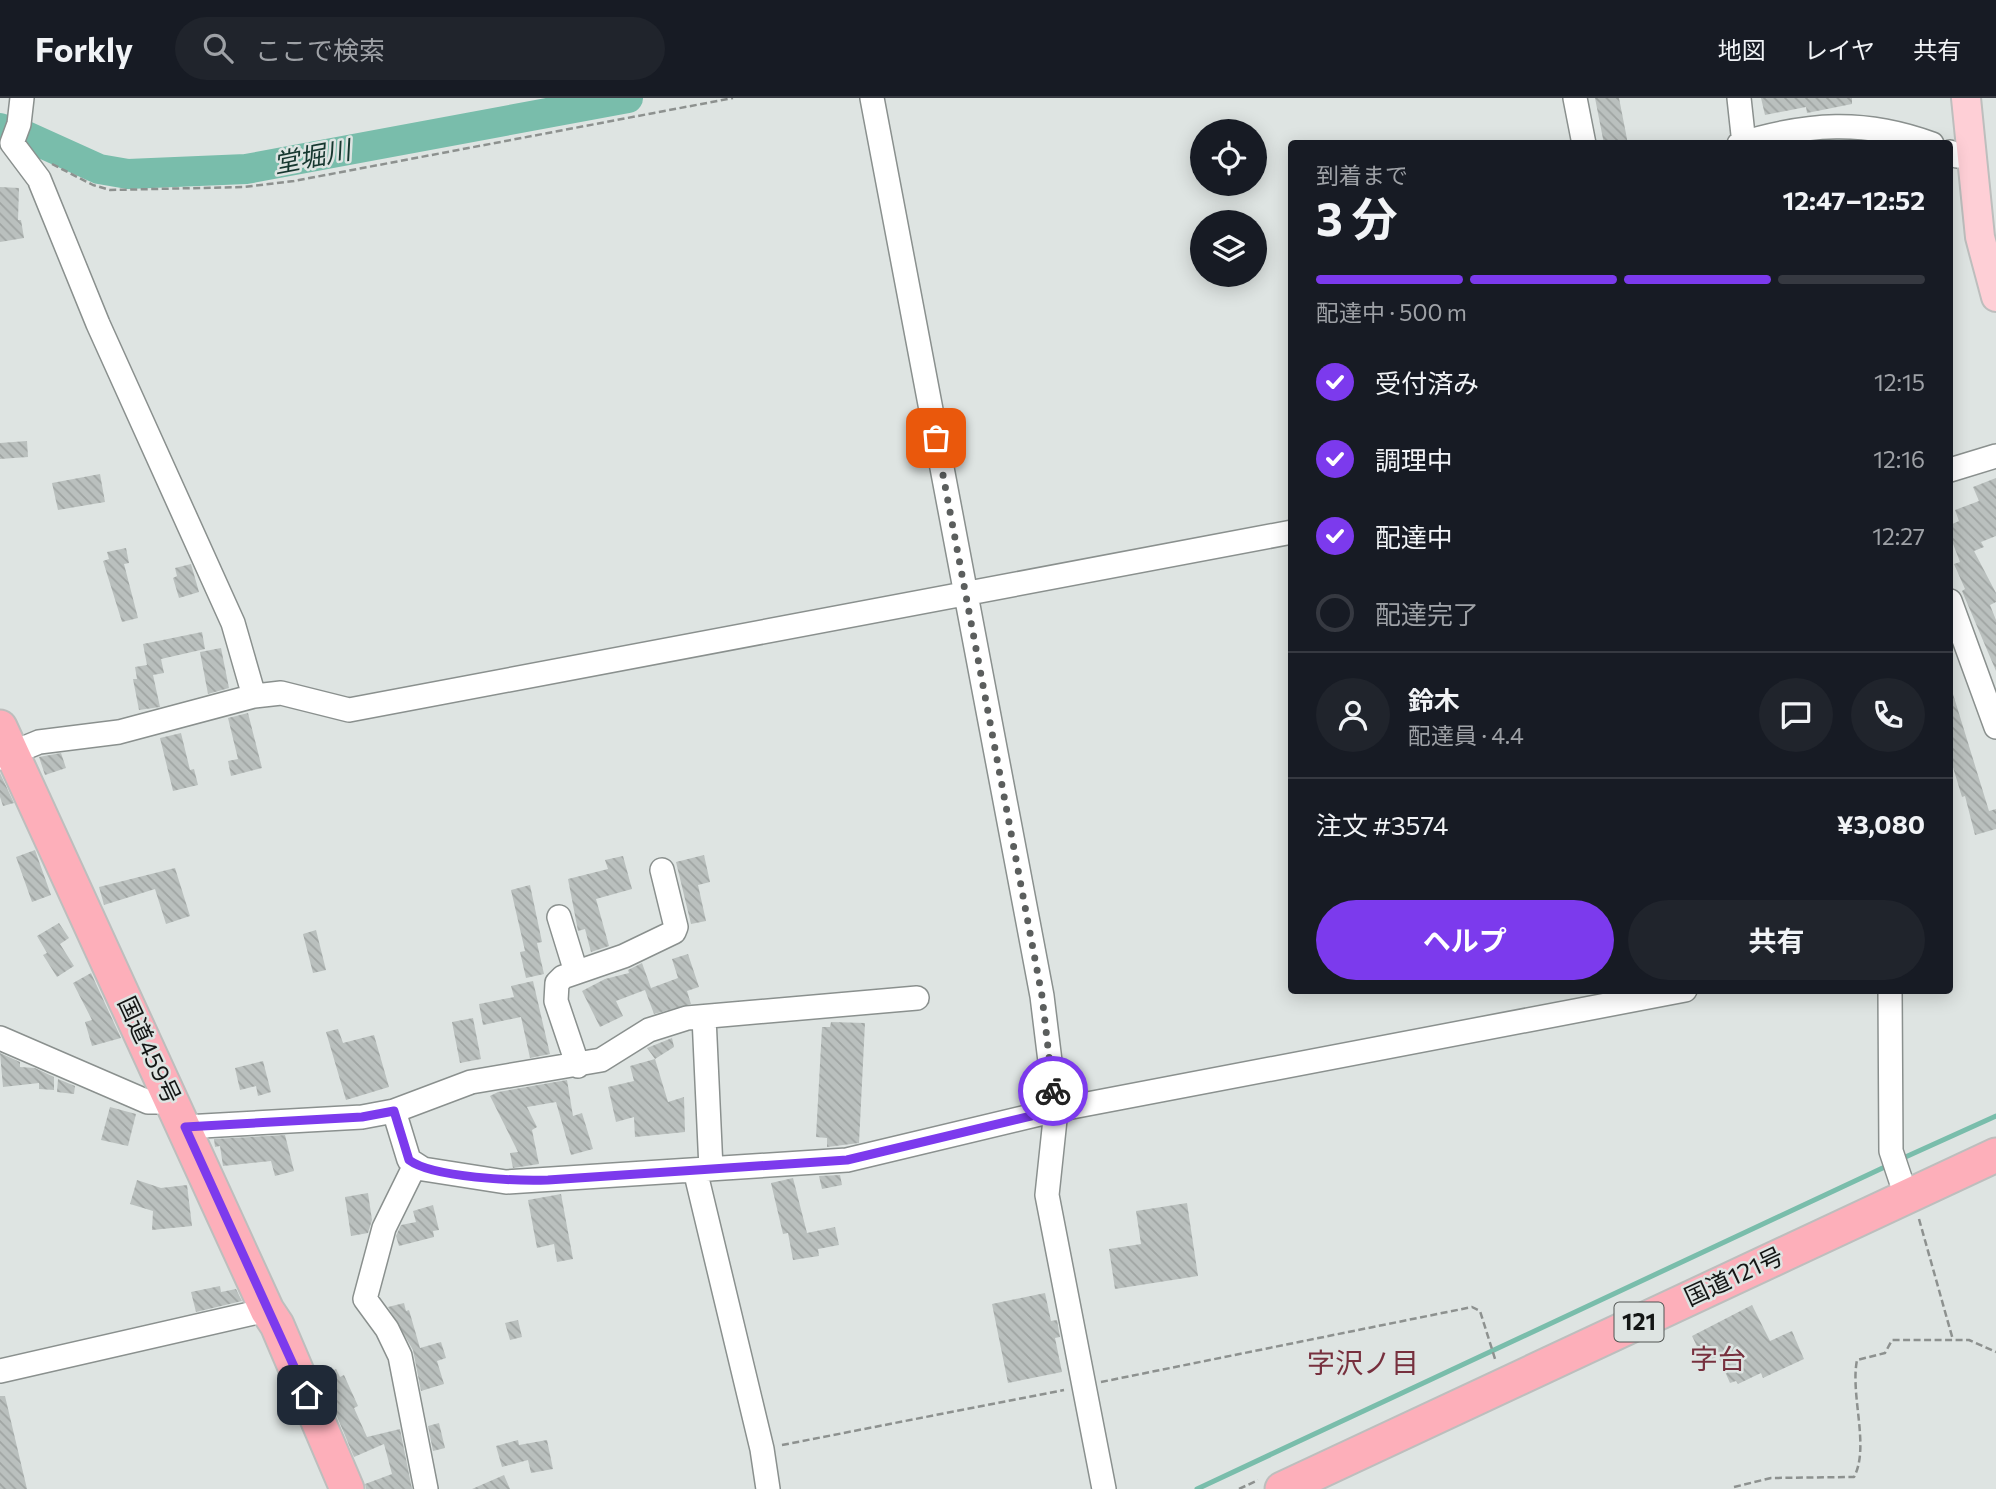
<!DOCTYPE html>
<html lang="ja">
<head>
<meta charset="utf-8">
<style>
	body { margin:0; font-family:Commissioner,"Noto Sans JP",sans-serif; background:#20242c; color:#f1f3f6; height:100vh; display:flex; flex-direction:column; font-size:26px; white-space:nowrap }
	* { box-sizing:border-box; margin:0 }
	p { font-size:23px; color:#9ea1a6 }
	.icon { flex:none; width:38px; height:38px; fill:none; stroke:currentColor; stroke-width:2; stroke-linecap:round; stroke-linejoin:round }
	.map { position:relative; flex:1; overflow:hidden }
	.sheet { position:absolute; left:1288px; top:42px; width:665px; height:854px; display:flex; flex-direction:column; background:#171b24; border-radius:7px; box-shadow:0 4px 18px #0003 }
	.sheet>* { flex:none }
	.tools { position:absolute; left:1190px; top:21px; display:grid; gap:14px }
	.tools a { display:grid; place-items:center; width:77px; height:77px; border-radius:50%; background:#171b24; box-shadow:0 4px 18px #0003; font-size:35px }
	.pin { position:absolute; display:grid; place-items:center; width:60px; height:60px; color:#fff; margin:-30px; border-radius:14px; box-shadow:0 4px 10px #0006 }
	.courier { position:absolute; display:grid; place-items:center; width:70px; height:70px; margin:-35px; border:5px solid #7c3aed; border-radius:50%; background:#fff; color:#222; box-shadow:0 2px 9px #0007 }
	.headline em { font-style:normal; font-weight:700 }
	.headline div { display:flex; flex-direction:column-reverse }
	.headline { display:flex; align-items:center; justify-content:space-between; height:119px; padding:0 28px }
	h1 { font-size:46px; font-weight:700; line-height:52px }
	.bar { display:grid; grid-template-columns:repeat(4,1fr); gap:10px 7px; align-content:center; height:84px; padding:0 28px }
	.bar i { height:9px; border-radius:5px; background:#363941 }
	.bar .on { background:#7c3aed }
	.bar p { grid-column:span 4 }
	.line { display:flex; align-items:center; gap:18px; padding:0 28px; border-top:2px solid #363941 }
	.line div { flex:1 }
	.round { display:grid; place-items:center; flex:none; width:74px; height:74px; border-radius:37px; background:#20242c }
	ol { padding:0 28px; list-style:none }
	li { display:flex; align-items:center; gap:21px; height:77px }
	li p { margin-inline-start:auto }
	li .icon { padding:7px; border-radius:50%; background:#7c3aed; color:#fff; stroke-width:4 }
	li:last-child { color:#9ea1a6 }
	li i { width:38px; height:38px; border:4px solid #363941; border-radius:50% }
	.button { display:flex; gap:14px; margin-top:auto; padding:14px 28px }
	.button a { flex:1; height:80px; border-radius:42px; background:#7c3aed; color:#fff; font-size:28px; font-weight:700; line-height:80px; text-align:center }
	.button a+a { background:#20242c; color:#f1f3f6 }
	header { display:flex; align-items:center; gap:42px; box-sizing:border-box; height:98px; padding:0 35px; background:#171b24; border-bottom:2px solid #363941 }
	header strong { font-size:33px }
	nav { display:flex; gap:38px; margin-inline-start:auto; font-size:24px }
	.search { width:490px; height:63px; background:#20242c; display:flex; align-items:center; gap:18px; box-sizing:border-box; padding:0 24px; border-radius:38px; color:#9ea1a6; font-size:26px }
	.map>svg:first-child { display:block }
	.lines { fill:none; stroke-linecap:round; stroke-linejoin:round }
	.stream { stroke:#79bdab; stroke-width:5 }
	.river { stroke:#79bdab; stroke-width:30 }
	.building { fill:url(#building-back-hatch) }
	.minor-casing { stroke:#8a908e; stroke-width:26 }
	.major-casing { stroke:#bdbebd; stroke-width:32 }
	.highway-casing { stroke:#bdbebd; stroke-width:37 }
	.path { stroke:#8d918f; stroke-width:2.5; stroke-dasharray:7 3.5; stroke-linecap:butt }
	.minor { stroke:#fff; stroke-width:23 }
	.major { stroke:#fecfd6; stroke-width:28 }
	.highway { stroke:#fdafba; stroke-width:33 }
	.done { stroke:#5b5e5d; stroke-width:7; stroke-dasharray:0 12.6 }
	.route { stroke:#7c3aed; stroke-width:9 }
	.labels { text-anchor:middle; stroke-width:5; stroke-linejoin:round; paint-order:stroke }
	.shield { fill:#dee4e2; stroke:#515452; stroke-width:2 }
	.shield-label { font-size:23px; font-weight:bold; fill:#141615 }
	.street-label { font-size:24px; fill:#141615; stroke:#dee4e2 }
	.water-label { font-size:26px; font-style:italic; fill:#16372f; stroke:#dee4e2 }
	.quarter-label { font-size:28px; fill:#77303e; stroke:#dee4e2 }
</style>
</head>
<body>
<header>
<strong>Forkly</strong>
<div class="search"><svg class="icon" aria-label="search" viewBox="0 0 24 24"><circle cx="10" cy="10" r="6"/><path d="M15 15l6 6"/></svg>ここで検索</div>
<nav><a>地図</a><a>レイヤ</a><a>共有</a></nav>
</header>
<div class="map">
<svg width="1996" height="1391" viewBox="0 0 1996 1391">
	<defs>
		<pattern id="building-back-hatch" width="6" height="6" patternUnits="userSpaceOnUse" patternTransform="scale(1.75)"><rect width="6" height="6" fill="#bac0be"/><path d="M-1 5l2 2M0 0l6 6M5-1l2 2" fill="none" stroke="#9fa4a2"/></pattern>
	</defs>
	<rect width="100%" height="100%" fill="#dee4e2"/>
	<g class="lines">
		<!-- stream -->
		<path class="stream" d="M1901,1061L1996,1018
			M1197,1391L1889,1067"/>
		<!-- river -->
		<path class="river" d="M0,30L26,38L99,71L128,76L246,71L628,0"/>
	</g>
	<!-- building -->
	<path class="building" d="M1595,0H1619L1628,46H1604Z
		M1761,0H1852V6L1807,15L1806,9L1765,17Z
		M0,89L19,90L18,122H21L24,140L0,144Z
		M27,343L28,359L0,361V345Z
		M100,376L105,404L58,412L52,385Z
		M1996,380V438L1981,444L1984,449L1974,453L1996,495V504L1990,507L1996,522V573L1962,493L1965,491L1954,466L1960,464L1950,438V427L1959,423L1955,412L1979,403L1973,389Z
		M126,450L129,465L124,466L138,520L122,524L103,463L109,461L107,454Z
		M191,466L199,494L179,500L173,480L177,478L175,470Z
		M202,534L205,551L161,561L164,575L153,577L160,609L139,612L133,581H137L135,569L147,567L143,546Z
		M221,550L229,590L208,596L200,554Z
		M1950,596H1953L1989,713L1996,711V731L1975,737L1965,698L1962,699L1952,666H1950Z
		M248,615L262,670L231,678L228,663L238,661L228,620Z
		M181,635L190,672L194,671L198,687L173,693L160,640Z
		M61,655L66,670L45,677L39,659Z
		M0,675L14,705L3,708L0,699Z
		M35,752L51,797L32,804L16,759Z
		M704,757L710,784L698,787L706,823L691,826L676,764Z
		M623,758L632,791L596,801L609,848L591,854L585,831L578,833L568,781L608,771L605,762Z
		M175,770L190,818L166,826L155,791L104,807L99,789Z
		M530,787L542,844L537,845L544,876L526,880L520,854L525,853L511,792Z
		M59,825L69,840L60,846L74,868L57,879L43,857L47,855L37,838Z
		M316,832L326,872L313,875L303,836Z
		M688,856L699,889L687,893L691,906L654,916L645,892L616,903L623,918L600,929L582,893L605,881L629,875L628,872L642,865L651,890L678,880L672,861Z
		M91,875L121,940L92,948L85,924L92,922L73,885Z
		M533,883L550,956L530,960L521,919L483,927L479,906L514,899L511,888Z
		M473,920L481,961L460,965L452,924Z
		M831,924L865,925L859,1045L827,1049V1040L816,1039L822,929H830Z
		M338,931L343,945L374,937L389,989L346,1002L326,934Z
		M672,940L674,949L655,961L668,1004L684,999L685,1034L635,1039L634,1019L616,1024L608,989L634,983L630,968L655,961L647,950Z
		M0,955L20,964V969L35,970L54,979V992L39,991V985L3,989Z
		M263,963L271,994L258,998L256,988L240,992L235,970Z
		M58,981L75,988L74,996L57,994Z
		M567,982L573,1018L582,1015L593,1051L571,1057L556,1004L527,1009L537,1029L532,1032L539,1066L513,1070L510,1055L518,1054L490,998L498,994Z
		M110,1009L136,1016L128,1048L101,1042Z
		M285,1037L294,1073L275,1078L271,1063L223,1068L220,1048L215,1049L214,1041Z
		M840,1077L842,1087L822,1091L819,1078Z
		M793,1080L807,1135L835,1129L839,1147L818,1151L819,1158L793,1162L788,1135L783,1136L771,1085Z
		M137,1082L161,1090L187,1087L192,1128L152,1132L153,1113L130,1106Z
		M368,1095L372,1122L368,1135L351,1138L345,1099Z
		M561,1096L573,1161L557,1164L554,1146L537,1150L528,1102Z
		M1187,1105L1198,1178L1115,1191L1109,1151L1141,1146L1136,1113Z
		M433,1107L439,1132L433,1133L434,1139L399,1148L396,1138L401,1127L416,1124L413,1113Z
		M220,1188L221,1194L236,1191L242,1203L196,1214L191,1194Z
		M1045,1195L1051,1223L1057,1222L1060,1239L1055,1240L1062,1274L1008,1285L992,1206Z
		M404,1205L406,1213L409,1212L420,1250L441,1244L446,1260L437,1263L444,1286L421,1293L413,1252L388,1209Z
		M1752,1207L1770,1243L1792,1233L1804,1261L1763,1280L1761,1275L1738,1286L1736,1283L1730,1285L1718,1258L1705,1265L1692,1238Z
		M518,1222L522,1239L510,1242L505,1225Z
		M336,1271L340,1279L344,1277L358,1308L354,1310L367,1339L400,1331L412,1391H366L365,1386L392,1376L384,1346L354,1359L320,1278Z
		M0,1298H5L27,1391H0Z
		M439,1325L445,1350L433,1353L428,1328Z
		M518,1342L519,1347L547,1342L553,1371L531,1375L528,1362L502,1369L496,1348Z
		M504,1377L510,1391H472Z"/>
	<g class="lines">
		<!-- minor casing -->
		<g class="minor-casing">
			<path id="minor" d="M22,0L19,26L12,45L39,81L98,226L233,525L254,598
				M872,0L1042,898L1056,1012L1047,1097L1104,1391
				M1575,0L1584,46
				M1739,0L1744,46
				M1739,46C1808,25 1864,21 1932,46
				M1950,54L1957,58H1971
				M1950,372L1996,358
				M1950,503L1996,629
				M0,660L39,644L119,634L254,598L281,595L349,612L1292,434
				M559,819L576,874
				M1890,892L1891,1053L1906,1098
				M704,919L711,1071
				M0,940L148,1004H173
				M578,968L556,903L557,885L563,879L624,858L674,834L676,829L662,772
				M394,1013L409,1062L423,1071L506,1084L847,1062L1056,1012L1685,892
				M185,1029L362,1019L394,1013L471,984L601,962L649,932L687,920L917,900
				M415,1067L384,1130L365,1201L387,1231L400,1258L426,1391
				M695,1072L762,1351L768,1391
				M0,1273L267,1212"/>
		</g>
		<!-- major casing -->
		<g class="major-casing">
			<path id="major" d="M1966,0L1980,139L1996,199"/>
		</g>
		<!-- highway casing -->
		<g class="highway-casing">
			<path id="highway" d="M0,629L267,1212L277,1227L347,1391
				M1282,1391L1996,1057"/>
		</g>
		<!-- path -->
		<path class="path" d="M52,66L93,87L110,92L244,89L294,83L733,0
			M1919,1121L1953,1242
			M1101,1284L1472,1209L1480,1213L1496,1264
			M782,1347L1064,1292
			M1734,1389L1771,1380L1854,1379C1870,1349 1850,1297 1857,1262L1885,1255L1892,1242H1969L1996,1254
			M1239,1391L1258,1382"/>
		<!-- minor -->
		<use href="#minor" class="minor"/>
		<!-- major -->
		<use href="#major" class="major"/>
		<!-- highway -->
		<use href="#highway" class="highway"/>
	</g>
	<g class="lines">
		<!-- done -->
		<path class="done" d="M936,340L1042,898L1053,993"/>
		<!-- route -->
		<path class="route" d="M307,1297L185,1029L362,1019L394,1013L409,1062C433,1080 517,1083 548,1082L847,1062L1056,1012L1053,993"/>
	</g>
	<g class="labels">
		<!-- shield labels -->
		<rect class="shield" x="1614.5" y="1204.5" width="49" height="39" rx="5"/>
		<g class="shield-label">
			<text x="1639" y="1232">121</text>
		</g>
		<!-- street labels -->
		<g class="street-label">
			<text transform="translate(149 952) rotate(65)" y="8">国道459号</text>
			<text transform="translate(1734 1179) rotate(-25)" y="8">国道121号</text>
		</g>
		<!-- water labels -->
		<g class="water-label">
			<text transform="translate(312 59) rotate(-11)" y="9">堂堀川</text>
		</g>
		<!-- quarter labels -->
		<g class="quarter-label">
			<text x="1718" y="1271">字台</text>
			<text x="1363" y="1275">字沢ノ目</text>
		</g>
	</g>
</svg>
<div class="tools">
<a><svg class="icon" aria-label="locate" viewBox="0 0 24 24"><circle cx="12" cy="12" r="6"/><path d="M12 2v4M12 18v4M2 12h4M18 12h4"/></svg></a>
<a><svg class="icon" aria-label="layers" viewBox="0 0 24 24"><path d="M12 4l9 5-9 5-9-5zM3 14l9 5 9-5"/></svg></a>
</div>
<div class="pin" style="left:936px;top:340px;background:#ea580c"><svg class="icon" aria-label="bag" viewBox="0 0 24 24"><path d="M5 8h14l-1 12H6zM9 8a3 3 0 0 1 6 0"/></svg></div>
<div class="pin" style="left:307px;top:1297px;background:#1f2937"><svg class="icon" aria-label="home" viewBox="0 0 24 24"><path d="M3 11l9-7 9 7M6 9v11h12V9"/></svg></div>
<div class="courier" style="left:1053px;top:993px"><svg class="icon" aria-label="bike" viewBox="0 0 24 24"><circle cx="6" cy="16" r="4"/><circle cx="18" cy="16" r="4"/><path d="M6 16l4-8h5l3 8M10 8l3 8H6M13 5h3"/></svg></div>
<section class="sheet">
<div class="headline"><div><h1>3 分</h1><p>到着まで</p></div><em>12:47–12:52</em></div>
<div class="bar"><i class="on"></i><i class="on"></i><i class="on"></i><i></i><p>配達中 · 500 m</p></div>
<ol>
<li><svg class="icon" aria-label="check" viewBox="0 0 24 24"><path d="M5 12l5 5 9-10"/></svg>受付済み<p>12:15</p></li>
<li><svg class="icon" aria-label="check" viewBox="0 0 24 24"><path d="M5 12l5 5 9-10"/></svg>調理中<p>12:16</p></li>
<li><svg class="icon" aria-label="check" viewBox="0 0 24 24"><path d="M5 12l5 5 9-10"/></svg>配達中<p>12:27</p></li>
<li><i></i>配達完了</li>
</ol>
<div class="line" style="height:126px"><a class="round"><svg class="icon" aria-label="person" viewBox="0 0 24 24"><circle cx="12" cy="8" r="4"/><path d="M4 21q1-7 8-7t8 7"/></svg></a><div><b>鈴木</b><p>配達員 · 4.4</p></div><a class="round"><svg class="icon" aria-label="chat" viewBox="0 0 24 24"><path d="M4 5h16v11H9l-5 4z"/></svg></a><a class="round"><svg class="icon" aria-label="phone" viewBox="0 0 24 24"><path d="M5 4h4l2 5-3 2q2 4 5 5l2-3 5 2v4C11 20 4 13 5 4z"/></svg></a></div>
<div class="line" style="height:91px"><div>注文 #3574</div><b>¥3,080</b></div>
<div class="button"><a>ヘルプ</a><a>共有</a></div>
</section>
</div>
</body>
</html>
